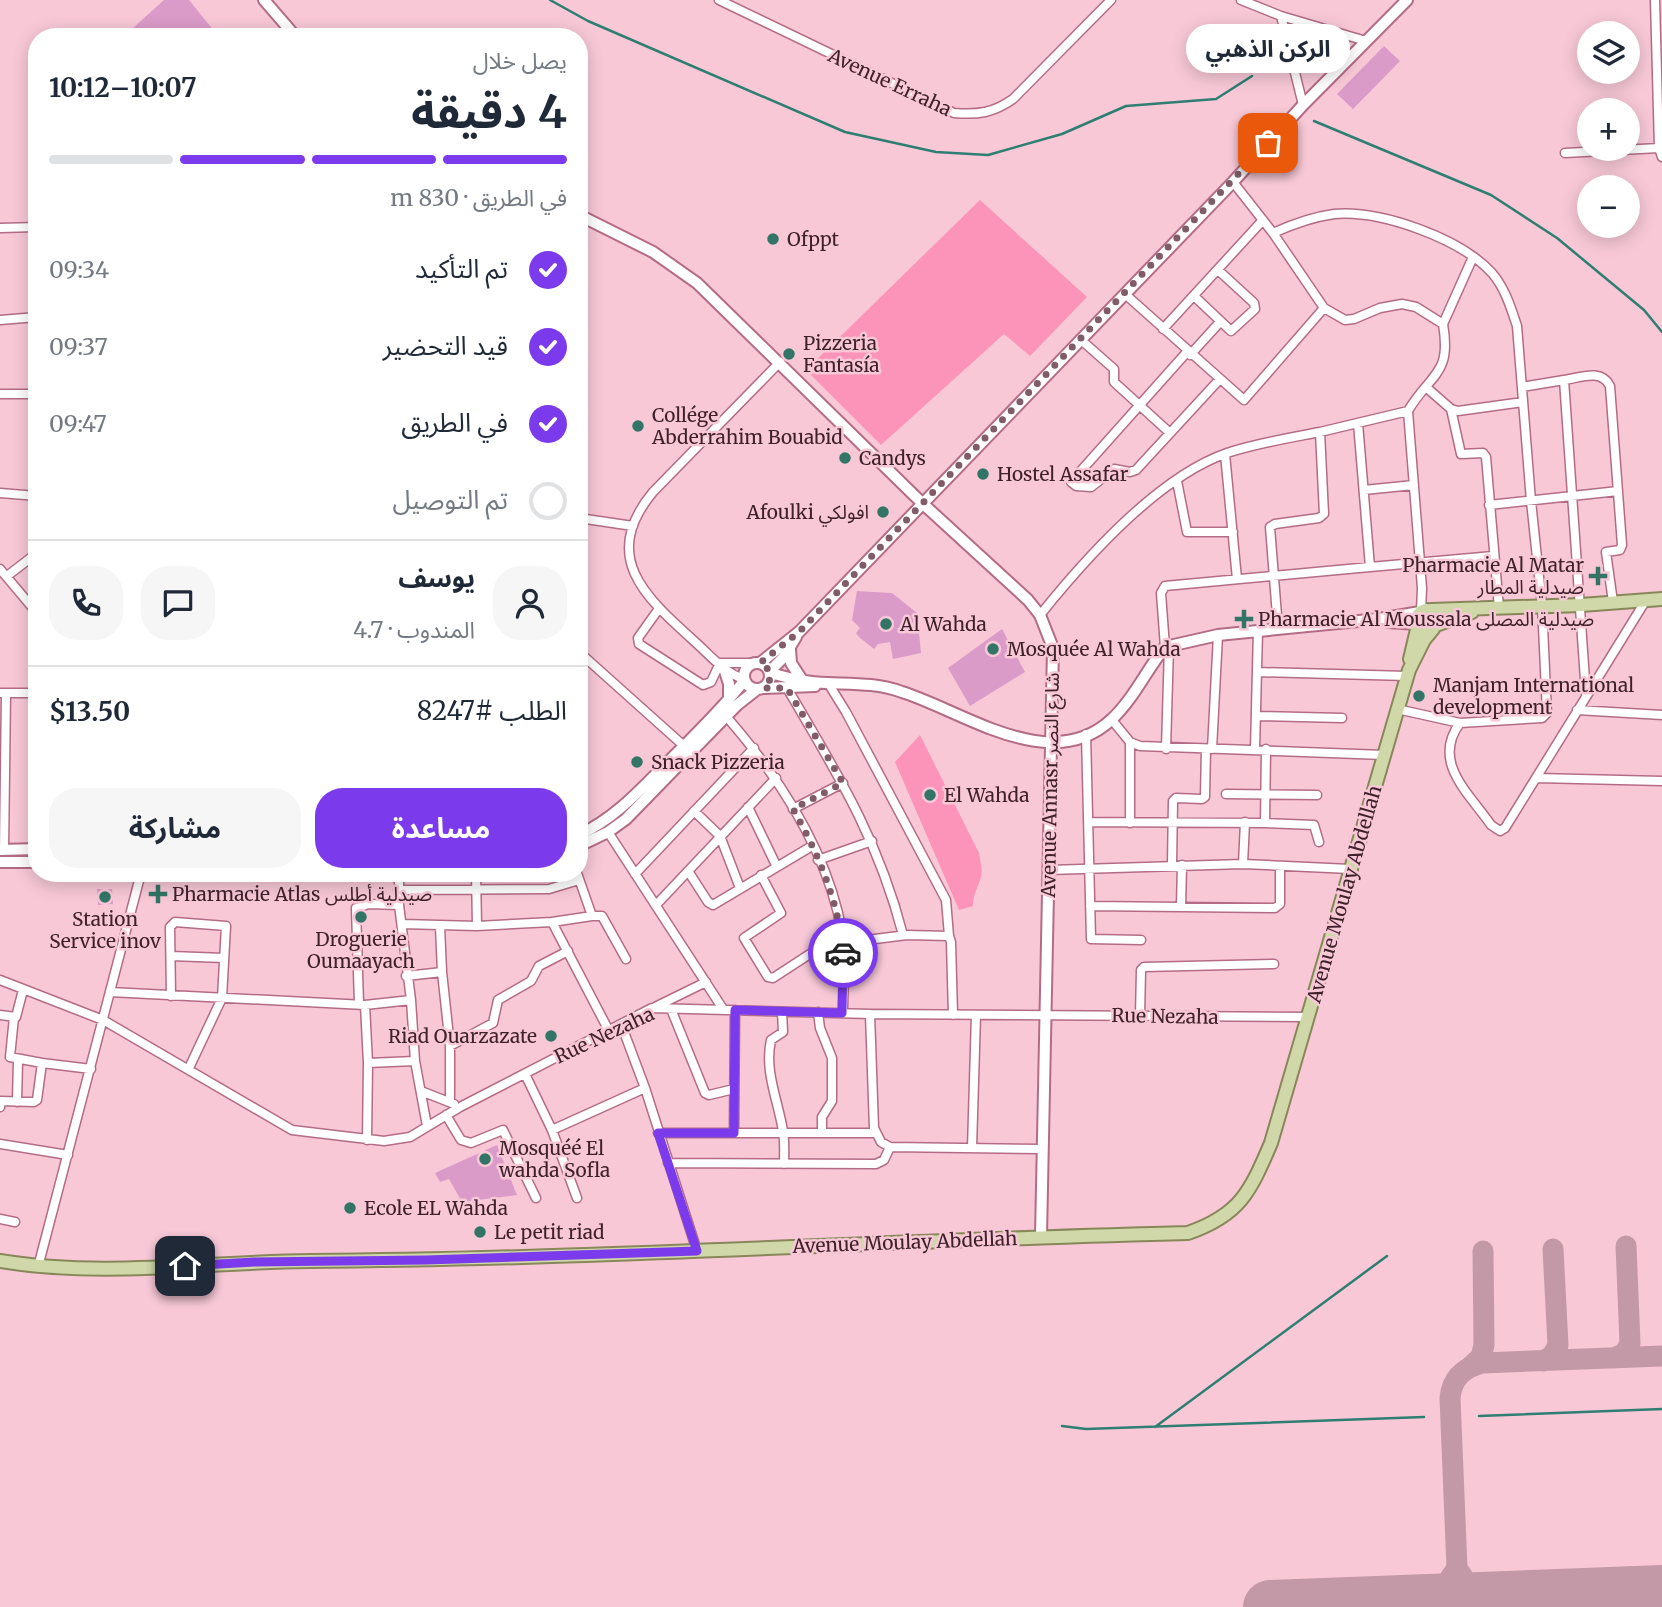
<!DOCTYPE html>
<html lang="ar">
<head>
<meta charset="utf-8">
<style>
	body { margin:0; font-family:Merriweather,"Noto Sans Arabic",serif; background:#f6f6f7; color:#1f2937; direction:rtl; height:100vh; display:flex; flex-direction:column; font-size:26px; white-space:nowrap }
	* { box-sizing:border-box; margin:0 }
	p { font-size:23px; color:#747a83 }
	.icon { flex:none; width:38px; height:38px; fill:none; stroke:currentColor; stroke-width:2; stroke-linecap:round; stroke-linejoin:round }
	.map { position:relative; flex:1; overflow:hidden; direction:ltr }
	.drawer { position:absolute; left:28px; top:28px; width:560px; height:854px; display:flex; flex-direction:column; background:#fff; border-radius:28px; box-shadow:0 4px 18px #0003; direction:rtl }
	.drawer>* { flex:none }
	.tools { position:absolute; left:1577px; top:21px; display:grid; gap:14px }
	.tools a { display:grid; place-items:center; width:63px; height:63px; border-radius:50%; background:#fff; box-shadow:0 4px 18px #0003; font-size:35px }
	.pin { position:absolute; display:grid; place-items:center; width:60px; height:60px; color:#fff; margin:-30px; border-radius:14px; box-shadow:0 4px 10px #0006 }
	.courier { position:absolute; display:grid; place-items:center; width:70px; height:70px; margin:-35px; border:5px solid #7c3aed; border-radius:50%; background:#fff; color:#222; box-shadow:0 2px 9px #0007 }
	.bubble { position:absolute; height:49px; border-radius:24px; background:#fff; box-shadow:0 4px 18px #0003; font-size:23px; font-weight:700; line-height:49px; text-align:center; direction:rtl }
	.overview em { font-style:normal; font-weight:700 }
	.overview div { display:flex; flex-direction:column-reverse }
	.overview { display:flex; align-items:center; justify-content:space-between; height:119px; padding:0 21px }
	h1 { font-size:46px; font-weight:700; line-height:52px }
	.bar { display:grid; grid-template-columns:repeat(4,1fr); gap:10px 7px; align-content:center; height:84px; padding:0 21px }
	.bar i { height:9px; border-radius:5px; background:#e0e1e3 }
	.bar .selected { background:#7c3aed }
	.bar p { grid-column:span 4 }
	.line { display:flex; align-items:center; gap:18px; padding:0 21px; border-top:2px solid #e0e1e3 }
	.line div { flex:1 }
	.round { display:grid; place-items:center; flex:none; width:74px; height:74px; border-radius:28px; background:#f6f6f7 }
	ol { padding:0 21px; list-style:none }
	li { display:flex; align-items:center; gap:21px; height:77px }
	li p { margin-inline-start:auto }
	li .icon { padding:7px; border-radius:50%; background:#7c3aed; color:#fff; stroke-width:4 }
	li:last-child { color:#747a83 }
	li i { width:38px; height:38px; border:4px solid #e0e1e3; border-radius:50% }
	.primary-button { display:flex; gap:14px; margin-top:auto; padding:14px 21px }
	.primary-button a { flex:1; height:80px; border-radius:28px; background:#7c3aed; color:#fff; font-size:28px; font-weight:700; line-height:80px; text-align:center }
	.primary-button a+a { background:#f6f6f7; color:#1f2937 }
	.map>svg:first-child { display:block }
	.green { fill:#fc93b9 }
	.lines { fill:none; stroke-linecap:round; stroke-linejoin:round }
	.stream { stroke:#2e7e71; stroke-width:2.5 }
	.taxiway { stroke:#c499a7; stroke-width:21 }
	.runway { stroke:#c499a7; stroke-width:54 }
	.building { fill:#db9bc9 }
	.street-casing { stroke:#b46c86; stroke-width:11 }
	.secondary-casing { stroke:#b46c86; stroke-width:14 }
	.primary-casing { stroke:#88875a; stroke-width:16 }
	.street { stroke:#fff; stroke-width:8 }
	.secondary { stroke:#fff; stroke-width:10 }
	.primary { stroke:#d0d8aa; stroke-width:12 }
	.done { stroke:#805b68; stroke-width:7; stroke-dasharray:0 12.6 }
	.route { stroke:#7c3aed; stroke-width:9 }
	.poi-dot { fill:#327567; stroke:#f8c8d7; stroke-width:2.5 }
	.labels { text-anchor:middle; stroke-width:5; stroke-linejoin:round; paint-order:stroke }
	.street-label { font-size:19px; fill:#3f212c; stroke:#f8c8d7 }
	.poi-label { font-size:19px; fill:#3f212c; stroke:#f8c8d7; text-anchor:start }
</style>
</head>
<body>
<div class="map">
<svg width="1662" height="1607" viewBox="0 0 1662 1607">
	<rect width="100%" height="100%" fill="#f8c8d7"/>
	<!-- green -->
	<path class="green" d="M980,200L1087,297L1030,356L1004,334L881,445L806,370Z
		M920,735L979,853C980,861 983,870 981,877C978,888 973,893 973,906L959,910L895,762Z"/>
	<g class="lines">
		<!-- stream -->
		<path class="stream" d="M550,0L588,21L845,132L936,152L988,155L1062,134L1126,106L1216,99L1252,76
			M1314,121L1491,195L1557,238L1644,310L1662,332
			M1479,1416L1662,1409
			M1062,1426L1086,1429L1424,1417
			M1155,1427L1387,1256"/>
		<!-- taxiway -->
		<path class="taxiway" d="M1614,1358L1625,1353L1630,1343L1626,1246
			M1543,1361L1552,1356L1558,1345L1553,1249
			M1471,1366L1481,1357L1484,1345L1483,1251
			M1492,1599L1467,1583L1457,1568L1450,1398C1452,1378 1463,1368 1482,1363L1662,1356
			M1423,1601L1444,1587L1457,1568"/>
		<!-- runway -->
		<path class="runway" d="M1270,1607L1662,1592"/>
	</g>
	<!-- building -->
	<path class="building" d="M164,0H189L219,37H123Z
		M1384,46L1400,61L1353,109L1337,94Z
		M857,591L892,593L917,613L921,653L893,659L890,642L878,644L874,649L859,637L856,633L860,628L852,620Z
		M1002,629L1025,672L970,706L948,668Z
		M97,889H112L113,904L98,905Z
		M497,1145L517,1195L462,1202L449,1179L440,1182L435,1173Z"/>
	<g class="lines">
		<!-- street casing -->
		<g class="street-casing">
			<path id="street" d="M719,0L954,113C978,115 993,113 1013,99L1111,0
				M1241,0L1281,16L1366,41
				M1655,0L1659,148L1662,157
				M1281,16L1303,105
				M1565,153L1659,148
				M1233,182L1273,233L1324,308L1345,320L1354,319L1380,308L1402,304L1416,307L1443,324C1452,376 1430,373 1408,411L1422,588L1421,611
				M0,228L37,227
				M1273,233C1293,224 1312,217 1334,214C1381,210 1460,238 1492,273C1505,288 1511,308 1517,326L1531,501L1542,605L1547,713L1542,718L1460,723L1397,709
				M1125,294L1244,400L1324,308
				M1194,296L1231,331L1255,309L1254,303L1218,270
				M0,320L37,317
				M1443,324L1473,257
				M1163,329L1263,220
				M1080,339L1114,369V382L1170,433
				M1187,352L1071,482L1076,486L1091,487L1114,469L1130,472L1136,470L1219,380
				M1190,355L1220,322
				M1564,380C1580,378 1601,368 1610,386L1622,545L1620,550L1606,552L1613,602
				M1522,387L1564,380L1586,694
				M1427,388L1451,409L1458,411L1523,402
				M0,394H37
				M1451,409L1461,454L1483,453L1486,457L1499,608
				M1225,454L1237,579
				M1177,481L1187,532H1233
				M1364,490L1414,485
				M0,493L37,496
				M1489,505L1618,491
				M579,518L633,526
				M1370,567L1493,556
				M0,569L37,613
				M7,576L37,553
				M658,610L638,638L639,644L703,685L711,682L720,663
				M1040,615C1085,559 1158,477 1227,453C1257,443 1289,438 1320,432C1350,425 1379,418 1408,411
				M1278,628L1270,527L1275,524L1319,518L1324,514L1320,432
				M1165,647L1161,593L1165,586L1370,567L1358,423
				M579,652L684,746
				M720,663H754
				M1257,672L1407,676
				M744,679C724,673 709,654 693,640C644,596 600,556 653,492L780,362
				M828,683L846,712L946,900L949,936
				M787,688C837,773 878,838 903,935
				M0,693H37
				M1577,710L1662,715
				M726,716C779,777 828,852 842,932C846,959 843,987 843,1013
				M1256,716L1342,718
				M1112,720L1130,742L1140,746L1384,755
				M1460,723C1431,762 1469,793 1491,825L1500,831L1505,828L1646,600
				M1086,734L1091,939L1141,940
				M1166,749L1169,646
				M1212,749L1218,635
				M1255,749L1258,630
				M1537,778L1662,781
				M1226,794L1317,795
				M748,807L776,865
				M793,809L843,783
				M694,811L720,836L740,888
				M1089,822L1265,823L1266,749
				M1130,823V742
				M1265,823L1314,825L1319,842
				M608,832L723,1009
				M4,850L6,693
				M818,860L872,841
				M1243,864L1245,822
				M1172,865L1173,801L1176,798L1202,799L1205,797L1206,749
				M1049,870L1243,864L1350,869
				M688,871L708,902L713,905L812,846
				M399,873V905L411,1000L415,1061L427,1126
				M476,873L477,926
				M577,873L592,916L552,922L609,1031
				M635,874L754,748
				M761,875L781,913L744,938L768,977L773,978L842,933
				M398,890L549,889L579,880
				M656,905L776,778
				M1090,906L1275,908L1280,904V866
				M1181,906L1182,865
				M592,916H602L626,959
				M402,924L477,926L552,922
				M440,926L442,972
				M843,943L907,935L949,936L951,942L953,1015
				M171,956L224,958
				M406,976L442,972L450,1046V1102
				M0,980L103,1020L292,1130L384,1141L410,1137L460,1107L652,1008L870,1014L1308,1017
				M110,992L365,1005L411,1000
				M171,996L170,927L175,922L226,926L222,998L189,1068
				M359,1004L356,908L369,904L399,905
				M365,1005L368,1063L367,1140
				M655,1007L706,982
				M671,1009L705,1093L709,1095L734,1089
				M782,1012L783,1032L771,1040C764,1071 778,1100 783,1131C785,1142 784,1154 784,1164
				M818,1012L820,1028L832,1058V1101L822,1117V1133
				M870,1014L874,1128L881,1142L890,1147L1042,1149
				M0,1015L16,1017L23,990
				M1140,1016L1141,970L1144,967L1274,964
				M14,1017L10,1057L42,1063
				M621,1024L645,1088L697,1251
				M450,1046L493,1023L498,1000L531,981L539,966L568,951
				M368,1063L415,1061
				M525,1074L552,1130L577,1198
				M421,1091L454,1104
				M17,1102L18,1060
				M0,1107L1,1101L34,1102L37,1100L42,1063L91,1069
				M446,1115L461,1140L471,1143L503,1130L536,1198
				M552,1130L645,1088
				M658,1133H875
				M734,1133L735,1010
				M0,1144L68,1155
				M972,1148L976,1015
				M668,1163L876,1164L884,1160L890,1147
				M0,1219L15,1222
				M38,1267L141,873"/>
		</g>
		<!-- secondary casing -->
		<g class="secondary-casing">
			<path id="secondary" d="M264,0L296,37
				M579,215L653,252L697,283L921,502L1028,600L1040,615L1053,648L1041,1236
				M1388,622L1418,624
				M790,649L791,663L802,680
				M744 676a13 13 0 1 1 26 0a13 13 0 1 1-26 0Z
				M760,663L799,632L1233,182L1303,105L1407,0
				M724,668L729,684V699
				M770,671L784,657L796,637
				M770,673C789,678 808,683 828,683C854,684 877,683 902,692C963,711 1050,776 1111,720C1133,700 1147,669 1165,647L1218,635L1379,619L1420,612
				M764,688L815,686
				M579,835C616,818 642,788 670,760C696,734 722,709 744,681
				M579,846L608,832L626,819L737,705L756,690
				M0,850L37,849
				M0,862H37"/>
		</g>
		<!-- primary casing -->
		<g class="primary-casing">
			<path id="primary" d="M1417 620a10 10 0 1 1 20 0a10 10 0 1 1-20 0Z
				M1431,610L1581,605L1662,599
				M1436,625L1472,612
				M1410,659L1418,625
				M0,1261C102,1278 207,1262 310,1261C603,1259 895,1240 1188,1233C1240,1215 1250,1192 1271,1143L1409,670L1424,640L1433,629"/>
		</g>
		<!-- street -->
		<use href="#street" class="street"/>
		<!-- secondary -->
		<use href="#secondary" class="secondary"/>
		<!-- primary -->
		<use href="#primary" class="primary"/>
	</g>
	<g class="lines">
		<!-- done -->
		<path class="done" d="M843,953C839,902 818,853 793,809L843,783L787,688H764C774,679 771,668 760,663L799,632L1268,143"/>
		<!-- route -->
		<path class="route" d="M185,1266L254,1262L426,1260L697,1251L658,1133H734L735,1010L842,1013L843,953"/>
	</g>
	<!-- markers -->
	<g class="poi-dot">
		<circle cx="773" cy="239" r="7"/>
		<circle cx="789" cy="354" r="7"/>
		<circle cx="638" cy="426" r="7"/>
		<circle cx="845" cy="458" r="7"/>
		<circle cx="983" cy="474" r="7"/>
		<circle cx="883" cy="512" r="7"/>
		<path d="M1594.5 565.5h7v7h7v7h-7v7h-7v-7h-7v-7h7z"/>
		<path d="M1240.5 608.5h7v7h7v7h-7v7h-7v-7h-7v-7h7z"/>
		<circle cx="886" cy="624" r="7"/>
		<circle cx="993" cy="649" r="7"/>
		<circle cx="1419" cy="696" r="7"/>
		<circle cx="637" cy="762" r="7"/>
		<circle cx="930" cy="795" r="7"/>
		<path d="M154.5 883.5h7v7h7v7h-7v7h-7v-7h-7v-7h7z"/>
		<circle cx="105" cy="897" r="7"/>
		<circle cx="361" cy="917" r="7"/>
		<circle cx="551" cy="1036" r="7"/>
		<circle cx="485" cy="1159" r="7"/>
		<circle cx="350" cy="1208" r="7"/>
		<circle cx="480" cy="1232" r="7"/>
	</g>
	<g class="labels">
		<!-- street labels -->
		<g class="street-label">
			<text transform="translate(890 82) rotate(25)" y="7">Avenue Erraha</text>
			<text transform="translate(1050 785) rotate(-89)" y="7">Avenue Annasr شارع النصر</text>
			<text transform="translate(1344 894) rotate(-74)" y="7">Avenue Moulay Abdellah</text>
			<text transform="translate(1165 1016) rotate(1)" y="7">Rue Nezaha</text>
			<text transform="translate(604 1035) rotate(-25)" y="7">Rue Nezaha</text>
			<text transform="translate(905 1242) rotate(-2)" y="7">Avenue Moulay Abdellah</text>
		</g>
		<!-- poi labels -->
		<g class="poi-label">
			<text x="787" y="246">Ofppt</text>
			<text x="803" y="350">Pizzeria<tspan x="803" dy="22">Fantasía</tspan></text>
			<text x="652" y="422">Collége<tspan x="652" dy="22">Abderrahim Bouabid</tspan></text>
			<text x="859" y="465">Candys</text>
			<text x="997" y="481">Hostel Assafar</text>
			<text x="869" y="519" text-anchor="end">Afoulki افولكي</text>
			<text x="1584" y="572" text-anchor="end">Pharmacie Al Matar<tspan x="1584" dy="22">صيدلية المطار</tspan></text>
			<text x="1258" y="626">Pharmacie Al Moussala صيدلية المصلى</text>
			<text x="900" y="631">Al Wahda</text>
			<text x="1007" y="656">Mosquée Al Wahda</text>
			<text x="1433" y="692">Manjam International<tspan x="1433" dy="22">development</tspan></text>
			<text x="651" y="769">Snack Pizzeria</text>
			<text x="944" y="802">El Wahda</text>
			<text x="172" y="901">Pharmacie Atlas صيدلية أطلس</text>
			<text x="105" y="926" text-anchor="middle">Station<tspan x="105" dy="22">Service inov</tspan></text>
			<text x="361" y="946" text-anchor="middle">Droguerie<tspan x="361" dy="22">Oumaayach</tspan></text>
			<text x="537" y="1043" text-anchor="end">Riad Ouarzazate</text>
			<text x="499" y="1155">Mosquéé El<tspan x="499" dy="22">wahda Sofla</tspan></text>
			<text x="364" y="1215">Ecole EL Wahda</text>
			<text x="494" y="1239">Le petit riad</text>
		</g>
	</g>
</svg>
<div class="tools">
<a><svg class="icon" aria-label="layers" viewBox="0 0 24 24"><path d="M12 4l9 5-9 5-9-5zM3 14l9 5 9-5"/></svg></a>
<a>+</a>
<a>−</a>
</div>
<div class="pin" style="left:1268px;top:143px;background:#ea580c"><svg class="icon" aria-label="bag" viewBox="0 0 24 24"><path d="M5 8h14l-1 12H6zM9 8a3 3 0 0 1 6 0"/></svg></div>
<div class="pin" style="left:185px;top:1266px;background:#1f2937"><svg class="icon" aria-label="home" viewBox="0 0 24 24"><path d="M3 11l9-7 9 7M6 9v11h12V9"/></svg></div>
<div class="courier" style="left:843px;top:953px"><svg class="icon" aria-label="car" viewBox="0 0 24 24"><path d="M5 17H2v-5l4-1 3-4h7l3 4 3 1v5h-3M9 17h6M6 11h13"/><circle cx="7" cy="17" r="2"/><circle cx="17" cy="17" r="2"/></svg></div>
<div class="bubble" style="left:1186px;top:24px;width:164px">الركن الذهبي</div>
<section class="drawer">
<div class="overview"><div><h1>4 دقيقة</h1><p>يصل خلال</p></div><em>10:07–10:12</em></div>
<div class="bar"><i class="selected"></i><i class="selected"></i><i class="selected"></i><i></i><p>في الطريق · 830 m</p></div>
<ol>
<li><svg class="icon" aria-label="check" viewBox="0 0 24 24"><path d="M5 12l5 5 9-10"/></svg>تم التأكيد<p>09:34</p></li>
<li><svg class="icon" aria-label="check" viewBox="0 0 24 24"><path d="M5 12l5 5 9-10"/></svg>قيد التحضير<p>09:37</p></li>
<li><svg class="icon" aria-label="check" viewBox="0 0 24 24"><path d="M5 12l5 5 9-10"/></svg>في الطريق<p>09:47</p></li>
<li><i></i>تم التوصيل</li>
</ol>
<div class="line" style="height:126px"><a class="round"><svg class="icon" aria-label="person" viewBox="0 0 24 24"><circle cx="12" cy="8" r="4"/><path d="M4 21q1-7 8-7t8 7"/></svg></a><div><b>يوسف</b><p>المندوب · 4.7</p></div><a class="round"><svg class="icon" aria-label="chat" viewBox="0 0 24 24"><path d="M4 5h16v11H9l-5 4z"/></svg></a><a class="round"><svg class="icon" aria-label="phone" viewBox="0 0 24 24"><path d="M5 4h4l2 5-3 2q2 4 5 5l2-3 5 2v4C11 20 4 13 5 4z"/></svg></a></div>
<div class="line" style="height:91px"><div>الطلب #8247</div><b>$13.50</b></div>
<div class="primary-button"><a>مساعدة</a><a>مشاركة</a></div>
</section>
</div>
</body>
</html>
